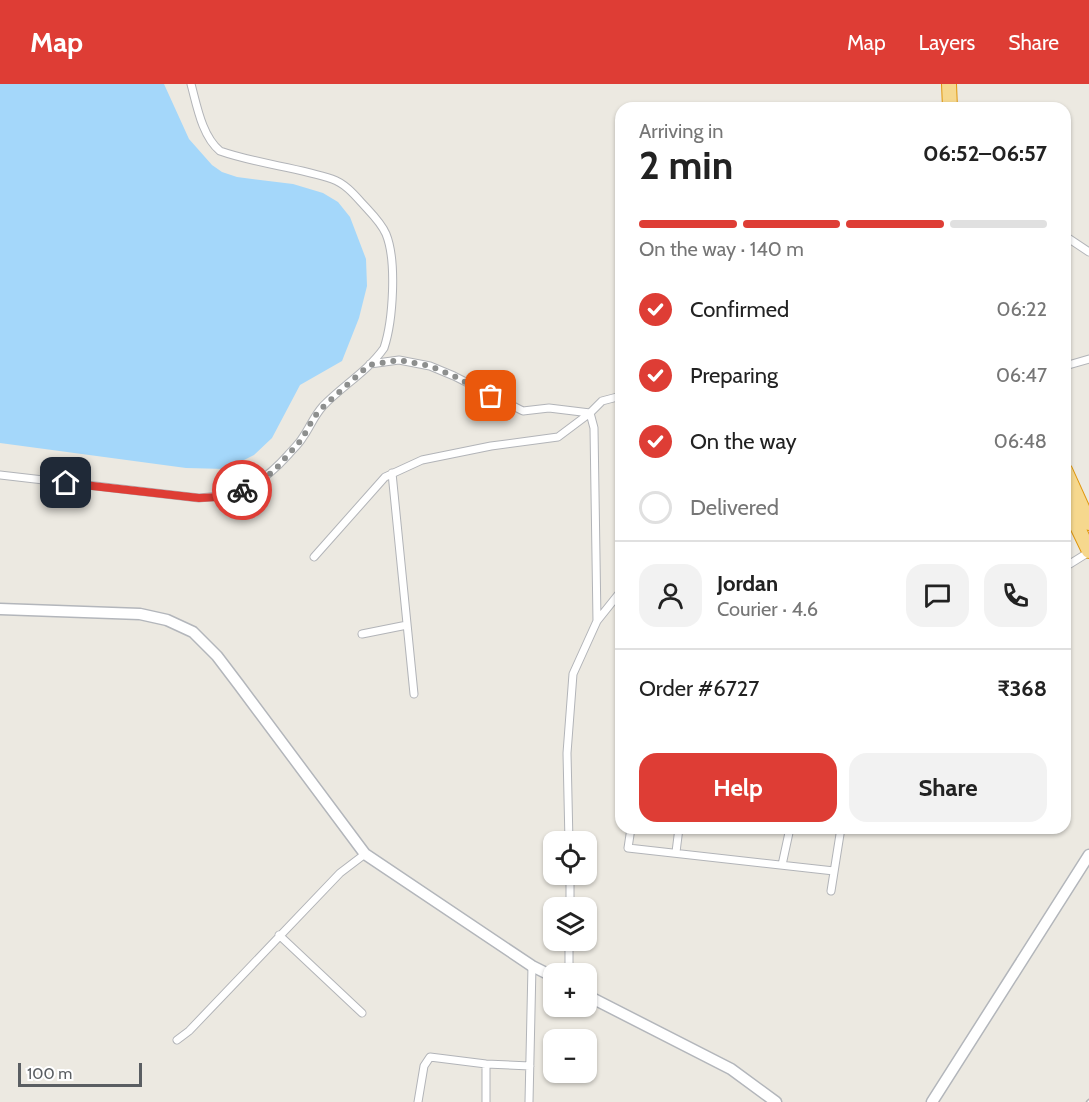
<!DOCTYPE html>
<html lang="en">
<head>
<meta charset="utf-8">
<style>
	body { margin:0; font-family:Cabin,sans-serif; background:#f2f2f2; color:#222; height:100vh; display:flex; flex-direction:column; font-size:22px; white-space:nowrap }
	* { box-sizing:border-box; margin:0 }
	p { font-size:20px; color:#767676 }
	.icon { flex:none; width:33px; height:33px; fill:none; stroke:currentColor; stroke-width:2; stroke-linecap:round; stroke-linejoin:round }
	.map { position:relative; flex:1; overflow:hidden }
	.panel { position:absolute; left:615px; top:18px; width:456px; height:732px; display:flex; flex-direction:column; background:#fff; border-radius:18px; box-shadow:0 2px 4px #0004 }
	.panel>* { flex:none }
	.tools { position:absolute; left:543px; top:747px; display:grid; gap:12px }
	.tools a { display:grid; place-items:center; width:54px; height:54px; border-radius:12px; background:#fff; box-shadow:0 2px 4px #0004; font-size:30px }
	.scale { position:absolute; left:18px; bottom:15px; width:124px; box-sizing:border-box; padding-left:6px; border:3px solid #5a5e62; border-top:0; font-size:16px; line-height:21px; white-space:nowrap; color:#5a5e62; -webkit-text-stroke:4px #fff; paint-order:stroke }
	.pin { position:absolute; display:grid; place-items:center; width:51px; height:51px; color:#fff; margin:-26px; border-radius:12px; box-shadow:0 3px 9px #0006 }
	.courier { position:absolute; display:grid; place-items:center; width:60px; height:60px; margin:-30px; border:4px solid #de3d35; border-radius:50%; background:#fff; color:#222; box-shadow:0 2px 8px #0007 }
	.headline em { font-style:normal; font-weight:700 }
	.headline div { display:flex; flex-direction:column-reverse }
	.headline { display:flex; align-items:center; justify-content:space-between; height:102px; padding:0 24px }
	h1 { font-size:39px; font-weight:700; line-height:45px }
	.bar { display:grid; grid-template-columns:repeat(4,1fr); gap:9px 6px; align-content:center; height:72px; padding:0 24px }
	.bar i { height:8px; border-radius:4px; background:#e0e0e0 }
	.bar .active { background:#de3d35 }
	.bar p { grid-column:span 4 }
	.line { display:flex; align-items:center; gap:15px; padding:0 24px; border-top:2px solid #e0e0e0 }
	.line div { flex:1 }
	.round { display:grid; place-items:center; flex:none; width:63px; height:63px; border-radius:18px; background:#f2f2f2 }
	ol { padding:0 24px; list-style:none }
	li { display:flex; align-items:center; gap:18px; height:66px }
	li p { margin-inline-start:auto }
	li .icon { padding:6px; border-radius:50%; background:#de3d35; color:#fff; stroke-width:4 }
	li:last-child { color:#767676 }
	li i { width:33px; height:33px; border:3px solid #e0e0e0; border-radius:50% }
	.action { display:flex; gap:12px; margin-top:auto; padding:12px 24px }
	.action a { flex:1; height:69px; border-radius:18px; background:#de3d35; color:#fff; font-size:24px; font-weight:700; line-height:69px; text-align:center }
	.action a+a { background:#f2f2f2; color:#222 }
	header { display:flex; align-items:center; gap:36px; box-sizing:border-box; height:84px; padding:0 30px; background:#de3d35; color:#fff }
	header strong { font-size:28px }
	nav { display:flex; gap:33px; margin-inline-start:auto; font-size:21px }
	.map>svg:first-child { display:block }
	.water { fill:#a4d7fa }
	.lines { fill:none; stroke-linecap:round; stroke-linejoin:round }
	.street-casing { stroke:#b2b4b8; stroke-width:9 }
	.secondary-casing { stroke:#b3b6bb; stroke-width:13 }
	.highway-casing { stroke:#e0970d; stroke-width:16 }
	.street { stroke:#fff; stroke-width:7 }
	.secondary { stroke:#fff; stroke-width:10 }
	.highway { stroke:#f6d88e; stroke-width:14 }
	.rail-casing { stroke:#b0b1b2; stroke-width:4.5 }
	.rail { stroke:#fff; stroke-width:2; stroke-dasharray:7; stroke-linecap:butt }
	.done { stroke:#8d8f8e; stroke-width:6; stroke-dasharray:0 10.8 }
	.route { stroke:#de3d35; stroke-width:8 }
</style>
</head>
<body>
<header>
<strong>Map</strong>
<nav><a>Map</a><a>Layers</a><a>Share</a></nav>
</header>
<div class="map">
<svg width="1089" height="1018" viewBox="0 0 1089 1018">
	<rect width="100%" height="100%" fill="#ece9e1"/>
	<!-- water -->
	<path class="water" d="M0,0H164L189,55L212,81L222,88L237,93L293,100L323,109L338,118L350,133L366,175L367,202L359,234L342,277L300,301L272,354L254,371L226,385L186,384L0,359Z"/>
	<g class="lines">
		<!-- street casing -->
		<g class="street-casing">
			<path id="street" d="M1065,152L1089,168
				M370,280L399,276L430,282L454,292L523,327L549,324L590,329
				M1065,282L1089,275
				M392,389L414,610
				M0,391L199,414C239,412 261,401 288,371C293,365 299,360 303,353C310,343 314,332 323,322C342,302 368,287 384,264C393,237 397,177 386,150C381,138 370,128 361,118C353,109 344,99 332,95C296,83 257,80 220,67C202,52 197,22 191,0
				M314,473L385,393L422,376L491,362L558,353L590,329
				M1065,483L1089,468
				M597,537L594,344L590,329L602,317L621,312
				M362,550L407,541
				M631,744L628,764L834,787
				M569,758L567,669L573,590L597,537L621,507
				M676,768L679,744
				M782,781L790,744
				M570,790V824
				M831,807L841,744
				M279,851L362,929
				M569,890V856
				M177,956L189,947L340,789L365,770
				M418,1018L424,982L430,973L486,980L530,982
				M486,1018V980
				M529,1018L532,882"/>
		</g>
		<!-- secondary casing -->
		<g class="secondary-casing">
			<path id="secondary" d="M0,525L140,530L167,536L193,548L217,572L239,601L365,770L532,882L554,893
				M586,911L731,985L776,1018
				M932,1018L1089,771"/>
		</g>
		<!-- highway casing -->
		<g class="highway-casing">
			<path id="highway" d="M949,0L950,24
				M1065,386L1089,439
				M1065,417L1089,467"/>
		</g>
		<!-- street -->
		<use href="#street" class="street"/>
		<!-- secondary -->
		<use href="#secondary" class="secondary"/>
		<!-- highway -->
		<use href="#highway" class="highway"/>
		<!-- rail casing -->
		<g class="rail-casing">
			<path id="rail" d="M1088,1018L1089,1017"/>
		</g>
		<!-- rail -->
		<use href="#rail" class="rail"/>
	</g>
	<g class="lines">
		<!-- done -->
		<path class="done" d="M242,406L273,388L302,355L314,333L324,322L369,281L399,276L430,282L454,292L491,312"/>
		<!-- route -->
		<path class="route" d="M66,399L199,414L218,413L242,406"/>
	</g>
</svg>
<div class="tools">
<a><svg class="icon" aria-label="locate" viewBox="0 0 24 24"><circle cx="12" cy="12" r="6"/><path d="M12 2v4M12 18v4M2 12h4M18 12h4"/></svg></a>
<a><svg class="icon" aria-label="layers" viewBox="0 0 24 24"><path d="M12 4l9 5-9 5-9-5zM3 14l9 5 9-5"/></svg></a>
<a>+</a>
<a>−</a>
</div>
<div class="scale">100 m</div>
<div class="pin" style="left:491px;top:312px;background:#ea580c"><svg class="icon" aria-label="bag" viewBox="0 0 24 24"><path d="M5 8h14l-1 12H6zM9 8a3 3 0 0 1 6 0"/></svg></div>
<div class="pin" style="left:66px;top:399px;background:#1f2937"><svg class="icon" aria-label="home" viewBox="0 0 24 24"><path d="M3 11l9-7 9 7M6 9v11h12V9"/></svg></div>
<div class="courier" style="left:242px;top:406px"><svg class="icon" aria-label="bike" viewBox="0 0 24 24"><circle cx="6" cy="16" r="4"/><circle cx="18" cy="16" r="4"/><path d="M6 16l4-8h5l3 8M10 8l3 8H6M13 5h3"/></svg></div>
<section class="panel">
<div class="headline"><div><h1>2 min</h1><p>Arriving in</p></div><em>06:52–06:57</em></div>
<div class="bar"><i class="active"></i><i class="active"></i><i class="active"></i><i></i><p>On the way · 140 m</p></div>
<ol>
<li><svg class="icon" aria-label="check" viewBox="0 0 24 24"><path d="M5 12l5 5 9-10"/></svg>Confirmed<p>06:22</p></li>
<li><svg class="icon" aria-label="check" viewBox="0 0 24 24"><path d="M5 12l5 5 9-10"/></svg>Preparing<p>06:47</p></li>
<li><svg class="icon" aria-label="check" viewBox="0 0 24 24"><path d="M5 12l5 5 9-10"/></svg>On the way<p>06:48</p></li>
<li><i></i>Delivered</li>
</ol>
<div class="line" style="height:108px"><a class="round"><svg class="icon" aria-label="person" viewBox="0 0 24 24"><circle cx="12" cy="8" r="4"/><path d="M4 21q1-7 8-7t8 7"/></svg></a><div><b>Jordan</b><p>Courier · 4.6</p></div><a class="round"><svg class="icon" aria-label="chat" viewBox="0 0 24 24"><path d="M4 5h16v11H9l-5 4z"/></svg></a><a class="round"><svg class="icon" aria-label="phone" viewBox="0 0 24 24"><path d="M5 4h4l2 5-3 2q2 4 5 5l2-3 5 2v4C11 20 4 13 5 4z"/></svg></a></div>
<div class="line" style="height:78px"><div>Order #6727</div><b>₹368</b></div>
<div class="action"><a>Help</a><a>Share</a></div>
</section>
</div>
</body>
</html>
